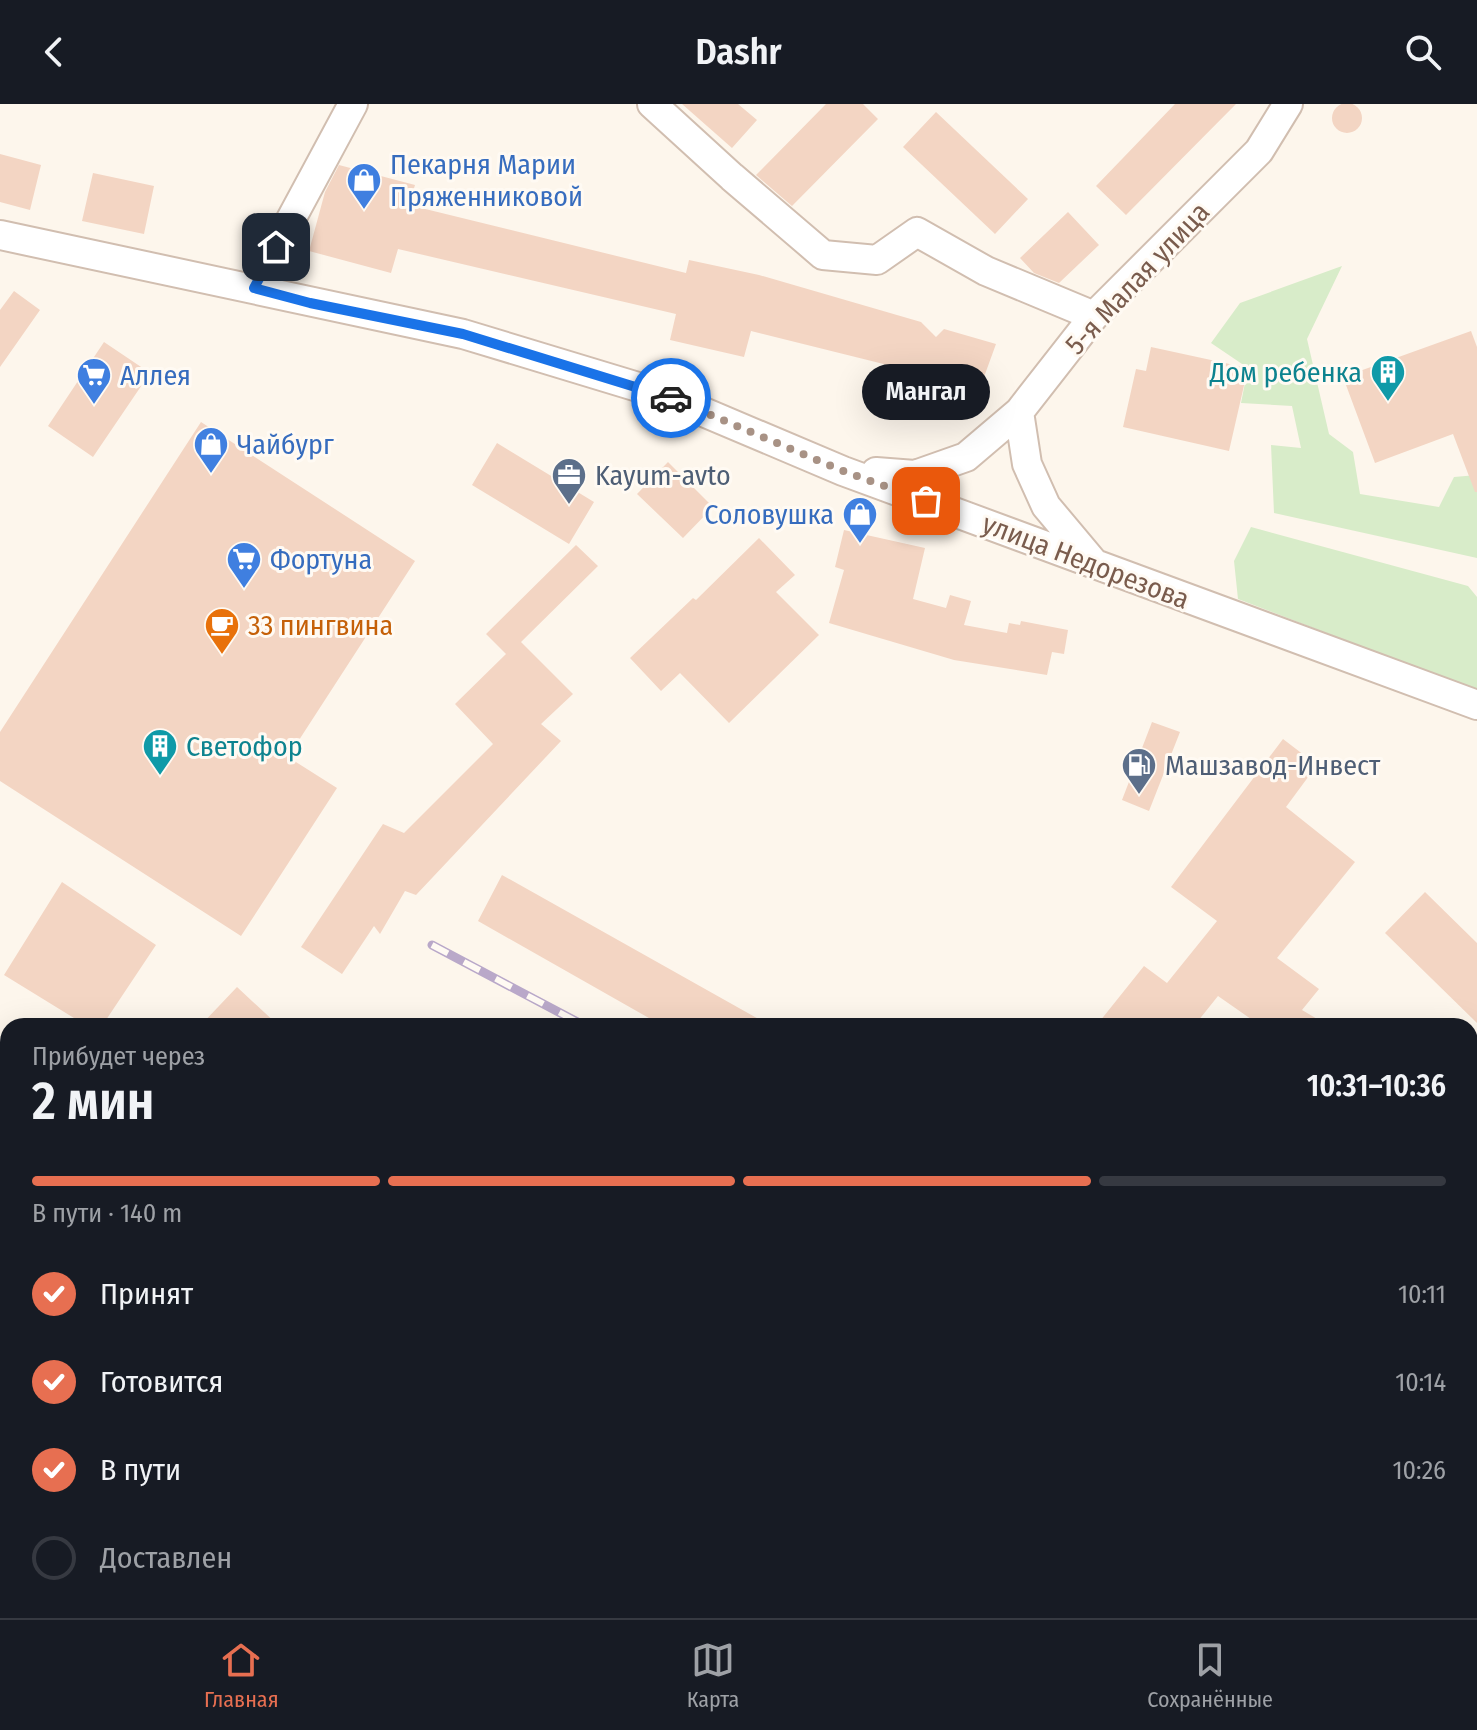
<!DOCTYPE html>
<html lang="ru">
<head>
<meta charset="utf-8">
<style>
	body { margin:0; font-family:"Fira Sans Condensed",sans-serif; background:#242831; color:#f1f3f6; height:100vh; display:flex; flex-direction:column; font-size:30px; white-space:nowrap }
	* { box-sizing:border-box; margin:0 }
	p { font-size:26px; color:#9ea1a6 }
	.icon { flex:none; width:44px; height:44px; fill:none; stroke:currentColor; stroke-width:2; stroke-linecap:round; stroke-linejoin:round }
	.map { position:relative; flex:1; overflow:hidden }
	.side { position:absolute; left:0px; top:914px; width:1478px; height:600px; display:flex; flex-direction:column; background:#171b24; border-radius:24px 24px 0 0; box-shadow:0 8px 32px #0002 }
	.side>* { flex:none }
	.pin { position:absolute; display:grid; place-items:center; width:68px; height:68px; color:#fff; margin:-34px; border-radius:16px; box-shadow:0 4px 12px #0006 }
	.courier { position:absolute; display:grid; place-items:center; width:80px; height:80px; margin:-40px; border:6px solid #1a73e8; border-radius:50%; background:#fff; color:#222; box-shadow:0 2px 10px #0007 }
	.bubble { position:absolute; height:56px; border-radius:28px; background:#171b24; box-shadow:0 8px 32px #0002; font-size:26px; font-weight:600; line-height:56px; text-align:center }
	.overview em { font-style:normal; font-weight:600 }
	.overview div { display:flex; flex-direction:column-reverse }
	.overview { display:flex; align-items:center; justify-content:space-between; height:136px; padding:0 32px }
	h1 { font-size:52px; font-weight:600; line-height:60px }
	.bar { display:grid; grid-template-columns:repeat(4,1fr); gap:12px 8px; align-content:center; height:96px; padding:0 32px }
	.bar i { height:10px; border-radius:6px; background:#363941 }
	.bar .on { background:#e76f51 }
	.bar p { grid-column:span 4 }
	ol { padding:0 32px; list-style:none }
	li { display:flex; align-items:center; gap:24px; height:88px }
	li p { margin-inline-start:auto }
	li .icon { padding:8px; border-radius:50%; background:#e76f51; color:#fff; stroke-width:4 }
	li:last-child { color:#9ea1a6 }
	li i { width:44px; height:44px; border:4px solid #363941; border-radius:50% }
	header { display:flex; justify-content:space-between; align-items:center; height:104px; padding:0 32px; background:#171b24; font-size:36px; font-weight:600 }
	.tab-bar { display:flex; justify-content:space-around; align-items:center; height:112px; border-top:2px solid #363941; background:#171b24; font-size:22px; color:#9ea1a6 }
	.tab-bar a { display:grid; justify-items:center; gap:4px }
	.tab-bar .on { color:#e76f51 }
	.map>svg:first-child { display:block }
	.green { fill:#d8ecc9 }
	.building { fill:#f3d5c3 }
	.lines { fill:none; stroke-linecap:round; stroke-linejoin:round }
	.minor-casing { stroke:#d1beb0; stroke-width:32 }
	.minor { stroke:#fff; stroke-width:28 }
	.rail-casing { stroke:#b9a8c9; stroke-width:9 }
	.rail { stroke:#fffaf3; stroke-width:6; stroke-dasharray:18; stroke-linecap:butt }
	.done { stroke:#a89285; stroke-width:8; stroke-dasharray:0 14.4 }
	.route { stroke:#1a73e8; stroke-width:10 }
	.labels { text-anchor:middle; stroke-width:6; stroke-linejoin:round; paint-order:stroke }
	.shop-label { font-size:28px; fill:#366cbe; stroke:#fffaf3; text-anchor:start }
	.street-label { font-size:28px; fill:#7a5c4d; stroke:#fffaf3 }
	.culture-label { font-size:28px; fill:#0d838f; stroke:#fffaf3; text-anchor:end }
	.service-label { font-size:28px; fill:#4e5e75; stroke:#fffaf3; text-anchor:start }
	.food-label { font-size:28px; fill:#c56008; stroke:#fffaf3; text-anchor:start }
</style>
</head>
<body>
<header><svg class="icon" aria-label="back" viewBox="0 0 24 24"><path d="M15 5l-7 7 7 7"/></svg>Dashr<svg class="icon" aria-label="search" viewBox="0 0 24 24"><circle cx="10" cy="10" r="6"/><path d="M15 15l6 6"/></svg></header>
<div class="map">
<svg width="1477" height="1514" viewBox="0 0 1477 1514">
	<rect width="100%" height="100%" fill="#fdf6ec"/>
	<!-- green -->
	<path class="green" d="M1342,162L1307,235L1329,330L1353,348L1360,390L1439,403L1454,373L1477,371V454L1274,409L1271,341L1301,344L1292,302L1241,299L1248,264L1211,239L1240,199Z
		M1251,423L1468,482L1477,493V587L1238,495L1234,457Z"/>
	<!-- building -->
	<path class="building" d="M1332 14a15 15 0 1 1 30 0a15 15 0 1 1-30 0Z
		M682,0H738L757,16L732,44Z
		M826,0H863L878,15L792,102L756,71Z
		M1175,0H1236L1126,111L1096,82Z
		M936,8L1028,95L995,130L903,43Z
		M0,50L41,61L30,106L0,98Z
		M339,61L415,81L409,101L686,169L689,156L759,171L921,218L936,233L944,225L996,240L980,284L751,227L744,253L670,236L676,210L398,145L391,169L309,147L325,88Z
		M93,69L154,82L144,130L82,117Z
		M1068,108L1099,141L1059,179L1034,169L1020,154Z
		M14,187L40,206L0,263V206Z
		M1471,227L1477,243V388H1475L1453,330L1375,359L1343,273Z
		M104,238L150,269L93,353L48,322Z
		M1151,243L1248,264L1229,347L1123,323L1136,265L1146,267Z
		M201,318L415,457L288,653L337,684L241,832L0,677V628Z
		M497,339L594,398L569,440L472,381Z
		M668,358L713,403L683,434L637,390Z
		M844,426L925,444L913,495L946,504L950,491L971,497L964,521L1007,529L1009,519L1020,521L1021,517L1068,526L1064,550L1052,548L1047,571L954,556L829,519L844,466L835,463Z
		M759,434L795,471L776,488L819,531L729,619L680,569L661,587L630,554L693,494L696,496Z
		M576,441L598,462L521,538L573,590L541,620L561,637L416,791L405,787L380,830L374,822L342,870L301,843L383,720L404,729L493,640L455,600L506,550L486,530Z
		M1152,618L1180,628L1149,707L1122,696Z
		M1283,635L1317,661L1286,703L1355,758L1277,854L1319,885L1302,906L1329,922H1261L1218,892L1194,922H1096L1144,862L1167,879L1217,817L1171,783Z
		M502,771L771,922H663L478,817Z
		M62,778L156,841L102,922H87L4,871Z
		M1425,788L1477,839V919L1385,829Z
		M237,883L279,922H200Z"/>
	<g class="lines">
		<!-- minor casing -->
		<g class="minor-casing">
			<path id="minor" d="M652,0L732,73L823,151L877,156L917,128L986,167L1094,212
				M0,131L463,230L661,290L843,367L1477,601
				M254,184L353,0
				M1019,308L1027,360L1046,402L1093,458
				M876,368L915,371L966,353L1019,308L1094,212L1259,47L1288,0"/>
		</g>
		<!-- minor -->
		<use href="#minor" class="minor"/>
		<!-- rail casing -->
		<g class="rail-casing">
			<path id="rail" d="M432,841L585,922
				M1470,1362L1477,1364
				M0,1405L8,1404
				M1470,1419H1477"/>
		</g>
		<!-- rail -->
		<use href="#rail" class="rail"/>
	</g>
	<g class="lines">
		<!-- done -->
		<path class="done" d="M671,294L843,367L926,397"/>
		<!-- route -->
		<path class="route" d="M276,143L254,184L310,199L463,230L671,294"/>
	</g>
	<!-- icons -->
	<defs>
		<g id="shop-pin" transform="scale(1.8)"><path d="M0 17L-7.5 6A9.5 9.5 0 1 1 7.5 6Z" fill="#3f7fe0" stroke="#fffaf3"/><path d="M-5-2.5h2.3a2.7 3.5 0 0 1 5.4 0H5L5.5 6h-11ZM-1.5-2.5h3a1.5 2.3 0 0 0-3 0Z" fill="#fff"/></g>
		<g id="building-pin" transform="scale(1.8)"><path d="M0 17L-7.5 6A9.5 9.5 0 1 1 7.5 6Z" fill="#0f9aa8" stroke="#fffaf3"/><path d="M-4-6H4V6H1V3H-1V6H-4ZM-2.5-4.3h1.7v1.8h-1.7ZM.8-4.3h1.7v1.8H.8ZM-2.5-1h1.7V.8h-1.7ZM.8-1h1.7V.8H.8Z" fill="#fff"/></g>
		<g id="supermarket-pin" transform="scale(1.8)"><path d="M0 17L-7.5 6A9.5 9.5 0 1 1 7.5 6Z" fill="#3f7fe0" stroke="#fffaf3"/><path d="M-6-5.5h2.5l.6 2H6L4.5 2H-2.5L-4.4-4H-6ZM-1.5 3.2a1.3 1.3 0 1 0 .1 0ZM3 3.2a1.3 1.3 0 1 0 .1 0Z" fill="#fff"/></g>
		<g id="office-pin" transform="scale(1.8)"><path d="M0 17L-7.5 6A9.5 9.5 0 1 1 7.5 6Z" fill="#5c6f8a" stroke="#fffaf3"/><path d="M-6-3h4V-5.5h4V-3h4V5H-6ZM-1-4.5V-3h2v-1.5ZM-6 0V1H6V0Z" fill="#fff"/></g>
		<g id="cafe-pin" transform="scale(1.8)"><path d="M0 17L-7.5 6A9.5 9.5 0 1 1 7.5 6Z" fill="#e8710a" stroke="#fffaf3"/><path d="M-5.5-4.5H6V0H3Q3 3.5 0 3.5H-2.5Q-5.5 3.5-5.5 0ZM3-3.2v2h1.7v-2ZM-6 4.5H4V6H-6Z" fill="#fff"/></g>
		<g id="fuel-pin" transform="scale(1.8)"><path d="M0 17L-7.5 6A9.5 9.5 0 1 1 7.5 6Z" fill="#5c6f8a" stroke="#fffaf3"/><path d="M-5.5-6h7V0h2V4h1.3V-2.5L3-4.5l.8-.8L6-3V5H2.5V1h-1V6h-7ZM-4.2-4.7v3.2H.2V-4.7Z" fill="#fff"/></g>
	</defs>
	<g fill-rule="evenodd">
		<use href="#shop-pin" x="364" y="76"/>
		<use href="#building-pin" x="1388" y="268"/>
		<use href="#supermarket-pin" x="94" y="271"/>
		<use href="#shop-pin" x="211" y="340"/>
		<use href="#office-pin" x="569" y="371"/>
		<use href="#shop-pin" x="860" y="410"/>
		<use href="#supermarket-pin" x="244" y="455"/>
		<use href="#cafe-pin" x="222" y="521"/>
		<use href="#building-pin" x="160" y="642"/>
		<use href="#fuel-pin" x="1139" y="661"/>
	</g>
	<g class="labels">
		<!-- shop labels -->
		<g class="shop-label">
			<text x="390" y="70">Пекарня Марии<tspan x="390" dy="32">Пряженниковой</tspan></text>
			<text x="120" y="281">Аллея</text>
			<text x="237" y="350">Чайбург</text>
			<text x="834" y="420" text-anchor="end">Соловушка</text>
			<text x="270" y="465">Фортуна</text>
		</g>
		<!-- street labels -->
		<g class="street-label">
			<text transform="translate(1137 174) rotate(-47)" y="10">5-я Малая улица</text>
			<text transform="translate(1086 457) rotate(21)" y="10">улица Недорезова</text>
		</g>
		<!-- culture labels -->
		<g class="culture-label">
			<text x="1362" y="278">Дом ребенка</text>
			<text x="186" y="652" text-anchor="start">Светофор</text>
		</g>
		<!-- service labels -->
		<g class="service-label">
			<text x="595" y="381">Kayum-avto</text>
			<text x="1165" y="671">Машзавод-Инвест</text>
		</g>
		<!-- food labels -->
		<g class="food-label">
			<text x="248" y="531">33 пингвина</text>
		</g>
	</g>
</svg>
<div class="pin" style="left:926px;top:397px;background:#ea580c"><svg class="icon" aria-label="bag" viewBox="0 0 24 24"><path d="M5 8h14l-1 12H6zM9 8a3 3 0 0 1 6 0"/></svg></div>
<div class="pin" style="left:276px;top:143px;background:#1f2937"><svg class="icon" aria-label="home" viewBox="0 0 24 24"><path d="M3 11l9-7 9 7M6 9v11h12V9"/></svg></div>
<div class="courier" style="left:671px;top:294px"><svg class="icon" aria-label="car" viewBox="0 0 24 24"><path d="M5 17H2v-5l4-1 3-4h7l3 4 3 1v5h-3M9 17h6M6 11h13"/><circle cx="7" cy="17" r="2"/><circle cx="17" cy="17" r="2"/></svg></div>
<div class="bubble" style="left:862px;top:260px;width:128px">Мангал</div>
<section class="side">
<div class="overview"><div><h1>2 мин</h1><p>Прибудет через</p></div><em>10:31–10:36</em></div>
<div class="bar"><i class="on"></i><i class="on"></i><i class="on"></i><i></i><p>В пути · 140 m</p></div>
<ol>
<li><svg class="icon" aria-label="check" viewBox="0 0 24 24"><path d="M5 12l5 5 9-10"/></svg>Принят<p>10:11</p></li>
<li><svg class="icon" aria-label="check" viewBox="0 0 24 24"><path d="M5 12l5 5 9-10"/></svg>Готовится<p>10:14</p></li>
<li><svg class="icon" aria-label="check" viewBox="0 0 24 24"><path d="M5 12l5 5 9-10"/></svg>В пути<p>10:26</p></li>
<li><i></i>Доставлен</li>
</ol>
</section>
</div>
<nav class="tab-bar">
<a class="on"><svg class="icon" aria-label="home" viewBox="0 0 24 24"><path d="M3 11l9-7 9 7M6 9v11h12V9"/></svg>Главная</a>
<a><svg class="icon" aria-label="map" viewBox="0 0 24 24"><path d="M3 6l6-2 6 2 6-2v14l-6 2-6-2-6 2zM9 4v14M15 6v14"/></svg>Карта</a>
<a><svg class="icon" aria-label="saved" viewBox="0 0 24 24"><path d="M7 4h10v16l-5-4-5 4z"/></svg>Сохранённые</a>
</nav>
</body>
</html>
